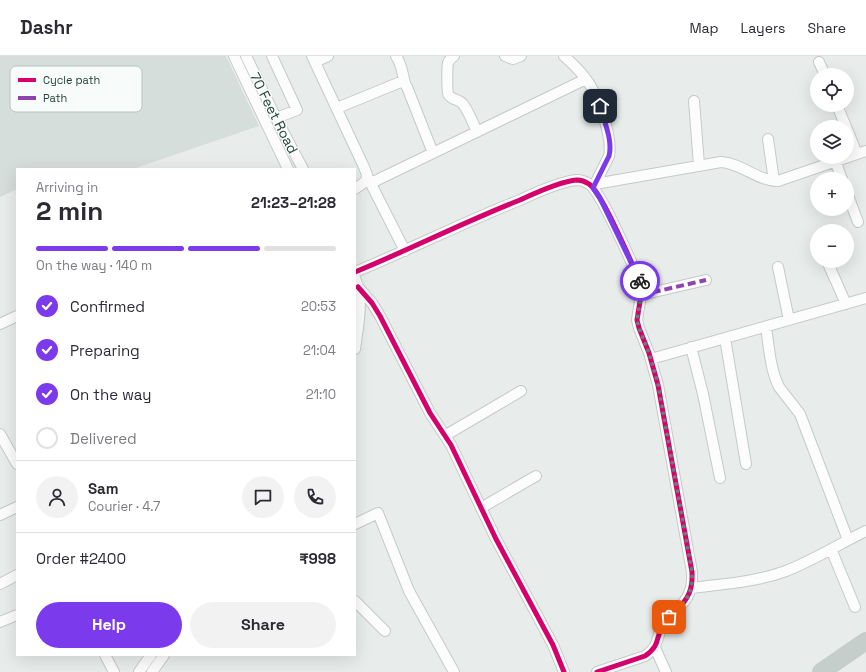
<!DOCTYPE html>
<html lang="en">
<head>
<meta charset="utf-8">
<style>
	body { margin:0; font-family:"Space Grotesk",sans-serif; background:#f2f2f3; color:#2b2b33; height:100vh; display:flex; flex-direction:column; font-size:15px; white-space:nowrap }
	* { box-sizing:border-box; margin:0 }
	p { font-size:13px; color:#7c7c81 }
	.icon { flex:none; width:22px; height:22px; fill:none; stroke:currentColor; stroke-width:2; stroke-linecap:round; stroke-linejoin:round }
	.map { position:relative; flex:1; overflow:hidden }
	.side { position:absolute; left:16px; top:112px; width:340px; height:488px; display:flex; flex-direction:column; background:#fff; border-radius:0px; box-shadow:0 4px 16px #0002 }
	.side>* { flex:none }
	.buttons { position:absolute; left:810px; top:12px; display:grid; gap:8px }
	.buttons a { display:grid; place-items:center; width:44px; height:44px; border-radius:50%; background:#fff; box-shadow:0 4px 16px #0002; font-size:20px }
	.pin { position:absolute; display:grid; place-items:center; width:34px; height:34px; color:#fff; margin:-17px; border-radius:8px; box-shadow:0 2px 6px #0006 }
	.courier { position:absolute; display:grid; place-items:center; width:40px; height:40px; margin:-20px; border:3px solid #7c3aed; border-radius:50%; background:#fff; color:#222; box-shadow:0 1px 5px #0007 }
	.summary em { font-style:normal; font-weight:700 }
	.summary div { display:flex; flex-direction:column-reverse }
	.summary { display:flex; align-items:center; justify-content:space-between; height:68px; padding:0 20px }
	h1 { font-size:26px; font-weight:700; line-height:30px }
	.bar { display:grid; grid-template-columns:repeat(4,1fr); gap:6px 4px; align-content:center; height:48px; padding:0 20px }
	.bar i { height:5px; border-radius:3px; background:#e1e1e2 }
	.bar .on { background:#7c3aed }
	.bar p { grid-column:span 4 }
	.line { display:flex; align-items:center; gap:10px; padding:0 20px; border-top:1px solid #e1e1e2 }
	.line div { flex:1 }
	.round { display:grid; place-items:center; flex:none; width:42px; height:42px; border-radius:21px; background:#f2f2f3 }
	ol { padding:0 20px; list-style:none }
	li { display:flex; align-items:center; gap:12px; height:44px }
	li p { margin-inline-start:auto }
	li .icon { padding:4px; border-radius:50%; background:#7c3aed; color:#fff; stroke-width:4 }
	li:last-child { color:#7c7c81 }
	li i { width:22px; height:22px; border:2px solid #e1e1e2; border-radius:50% }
	.cta { display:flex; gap:8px; margin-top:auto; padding:8px 20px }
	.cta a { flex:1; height:46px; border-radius:24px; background:#7c3aed; color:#fff; font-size:16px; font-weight:700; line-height:46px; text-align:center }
	.cta a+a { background:#f2f2f3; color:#2b2b33 }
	header { display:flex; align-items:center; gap:24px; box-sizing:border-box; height:56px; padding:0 20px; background:#fff; border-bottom:1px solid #e1e1e2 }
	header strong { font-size:19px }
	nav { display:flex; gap:22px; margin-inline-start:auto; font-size:14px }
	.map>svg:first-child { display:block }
	.built { fill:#d6dedb }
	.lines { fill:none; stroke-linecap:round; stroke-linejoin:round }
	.minor-casing { stroke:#c5cac8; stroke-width:12 }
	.trunk-casing { stroke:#c3ccc9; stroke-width:18 }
	.minor { stroke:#fcfcfc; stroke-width:10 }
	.trunk { stroke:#c6cecc; stroke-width:16 }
	.quiet { stroke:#8e44ad; stroke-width:4; stroke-dasharray:8 4; stroke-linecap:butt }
	.cycleway-casing { stroke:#f7fbf9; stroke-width:8 }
	.cycleway { stroke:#d6006c; stroke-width:5 }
	.done { stroke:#697e78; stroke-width:4; stroke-dasharray:0 7.2 }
	.route { stroke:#7c3aed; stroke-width:5 }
	.labels { text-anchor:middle; stroke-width:3; stroke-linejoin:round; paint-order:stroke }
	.street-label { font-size:14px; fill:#24423a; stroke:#f7fbf9 }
	.key { fill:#f7fbf9; stroke:#b8c4c0; stroke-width:1 }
	.key-label { font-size:11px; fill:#24423a }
</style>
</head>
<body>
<header>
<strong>Dashr</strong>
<nav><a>Map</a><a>Layers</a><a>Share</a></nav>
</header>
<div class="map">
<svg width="866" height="616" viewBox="0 0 866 616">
	<rect width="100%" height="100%" fill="#e8edeb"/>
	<!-- built -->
	<path class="built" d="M0,0H226L259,70L133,113H17V133L0,141Z"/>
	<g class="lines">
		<!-- minor casing -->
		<g class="minor-casing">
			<path id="minor" d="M234,0L288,113
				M246,0L276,62L303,113
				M272,0L297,54L276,62
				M312,0L364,111L367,119L366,125L355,133
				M396,0C402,9 402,16 405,27
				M454,0C451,2 449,4 448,7C447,10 447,37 448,38C451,44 459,43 463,48C469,56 473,67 477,76
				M505,0L513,3L521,0
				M564,0C572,7 580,15 586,23C598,38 613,82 609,100L593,132
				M315,6L328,0
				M819,6L825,19
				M694,45L699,109
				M837,49L846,71
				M337,52L403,25L407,31L433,97
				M847,73L857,98
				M768,83L774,125
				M835,105L842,123
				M368,122L405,195
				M371,127L586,23
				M595,128L721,106C741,107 758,125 778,125L866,95
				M847,137L858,166
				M827,205L846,248
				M778,211L789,264
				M355,216C411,193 464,166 520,144C535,137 562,125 577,124C581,124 586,126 589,128C602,136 632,209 641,227L642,233L637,264L639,272L649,297L658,329L692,516C693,534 688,543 676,555C671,560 666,563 663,569C655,582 661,589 645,600L597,616
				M355,222C364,244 358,270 355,293
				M358,231L372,247L380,260L430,357L451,389L496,483L553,589L564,616
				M641,239L706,224
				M0,268L17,260
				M766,271C769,290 770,313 779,331L800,358L848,484
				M725,282L746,408
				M691,291L703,338L720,422
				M651,303L866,242
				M0,378L17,408
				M446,379L521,335
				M481,452L536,420
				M0,459L17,451
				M355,468L378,457L409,535L454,616
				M831,493L855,551
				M0,528L17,519
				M692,532C723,528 756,526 786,515C814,504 839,488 866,475
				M355,545L385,575
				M0,566L17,559
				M655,592L666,616
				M105,599L114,616
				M139,616L151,599
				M152,616L164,599"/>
		</g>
		<!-- trunk casing -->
		<g class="trunk-casing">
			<path id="trunk" d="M821,616L866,585"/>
		</g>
		<!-- minor -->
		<use href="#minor" class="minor"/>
		<!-- trunk -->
		<use href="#trunk" class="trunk"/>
		<!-- quiet -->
		<path class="quiet" d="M641,239L706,224"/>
		<!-- cycleway casing -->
		<g class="cycleway-casing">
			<path id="cycleway" d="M355,216C411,193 464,166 520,144C535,137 562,125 577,124C581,124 586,126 589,128C602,136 632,209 641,227L642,233L637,264L639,272L649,297L658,329L692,516C693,534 688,543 676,555C671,560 666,563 663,569C655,582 661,589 645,600L597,616
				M358,231L372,247L380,260L430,357L451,389L496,483L553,589L564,616"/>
		</g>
		<!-- cycleway -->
		<use href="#cycleway" class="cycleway"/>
	</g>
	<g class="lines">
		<!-- done -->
		<path class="done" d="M640,225L642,233L637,264L639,272L649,297L658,328L692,516C693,539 685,547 669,561"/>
		<!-- route -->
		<path class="route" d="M600,50C604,66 613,84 609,100L593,132L600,142L640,225"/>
	</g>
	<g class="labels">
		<!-- street labels -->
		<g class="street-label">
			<text transform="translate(274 57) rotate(63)" y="5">70 Feet Road</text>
		</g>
	</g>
	<!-- legend -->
	<rect x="10" y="10" width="132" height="46" rx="6" class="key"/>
	<rect x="18" y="22" width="18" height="4" fill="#d6006c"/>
	<rect x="18" y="40" width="18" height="4" fill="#8e44ad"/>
	<g class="key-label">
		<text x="43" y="28">Cycle path</text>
		<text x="43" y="46">Path</text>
	</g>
</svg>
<div class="buttons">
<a><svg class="icon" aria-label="locate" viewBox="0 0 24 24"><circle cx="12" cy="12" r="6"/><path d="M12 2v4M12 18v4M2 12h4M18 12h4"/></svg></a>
<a><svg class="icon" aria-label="layers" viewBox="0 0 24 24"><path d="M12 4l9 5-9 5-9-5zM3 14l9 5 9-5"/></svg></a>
<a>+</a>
<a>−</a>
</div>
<div class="pin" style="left:669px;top:561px;background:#ea580c"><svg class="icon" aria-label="bag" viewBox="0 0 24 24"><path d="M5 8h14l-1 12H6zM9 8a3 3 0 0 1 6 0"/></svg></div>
<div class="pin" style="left:600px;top:50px;background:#1f2937"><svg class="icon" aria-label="home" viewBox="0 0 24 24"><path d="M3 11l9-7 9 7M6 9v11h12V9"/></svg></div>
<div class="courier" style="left:640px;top:225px"><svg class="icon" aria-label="bike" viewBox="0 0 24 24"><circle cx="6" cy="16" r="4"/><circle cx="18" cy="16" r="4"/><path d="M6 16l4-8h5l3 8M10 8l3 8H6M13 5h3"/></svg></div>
<section class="side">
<div class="summary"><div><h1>2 min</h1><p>Arriving in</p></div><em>21:23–21:28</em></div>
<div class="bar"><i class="on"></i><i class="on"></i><i class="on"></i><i></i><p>On the way · 140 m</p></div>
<ol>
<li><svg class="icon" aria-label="check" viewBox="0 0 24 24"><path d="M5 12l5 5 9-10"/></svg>Confirmed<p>20:53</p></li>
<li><svg class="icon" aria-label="check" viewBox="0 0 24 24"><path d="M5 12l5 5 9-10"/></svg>Preparing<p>21:04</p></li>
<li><svg class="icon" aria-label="check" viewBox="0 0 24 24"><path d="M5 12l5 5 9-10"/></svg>On the way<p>21:10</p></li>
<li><i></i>Delivered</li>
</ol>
<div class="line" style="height:72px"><a class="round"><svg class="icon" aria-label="person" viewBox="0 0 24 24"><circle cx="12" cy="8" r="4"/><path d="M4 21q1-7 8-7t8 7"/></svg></a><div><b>Sam</b><p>Courier · 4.7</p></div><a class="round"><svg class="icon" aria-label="chat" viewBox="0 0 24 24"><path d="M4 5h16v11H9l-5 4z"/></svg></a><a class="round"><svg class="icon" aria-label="phone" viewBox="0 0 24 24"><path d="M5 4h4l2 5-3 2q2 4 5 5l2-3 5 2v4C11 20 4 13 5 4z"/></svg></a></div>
<div class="line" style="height:52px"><div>Order #2400</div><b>₹998</b></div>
<div class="cta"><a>Help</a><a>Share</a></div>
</section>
</div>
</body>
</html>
